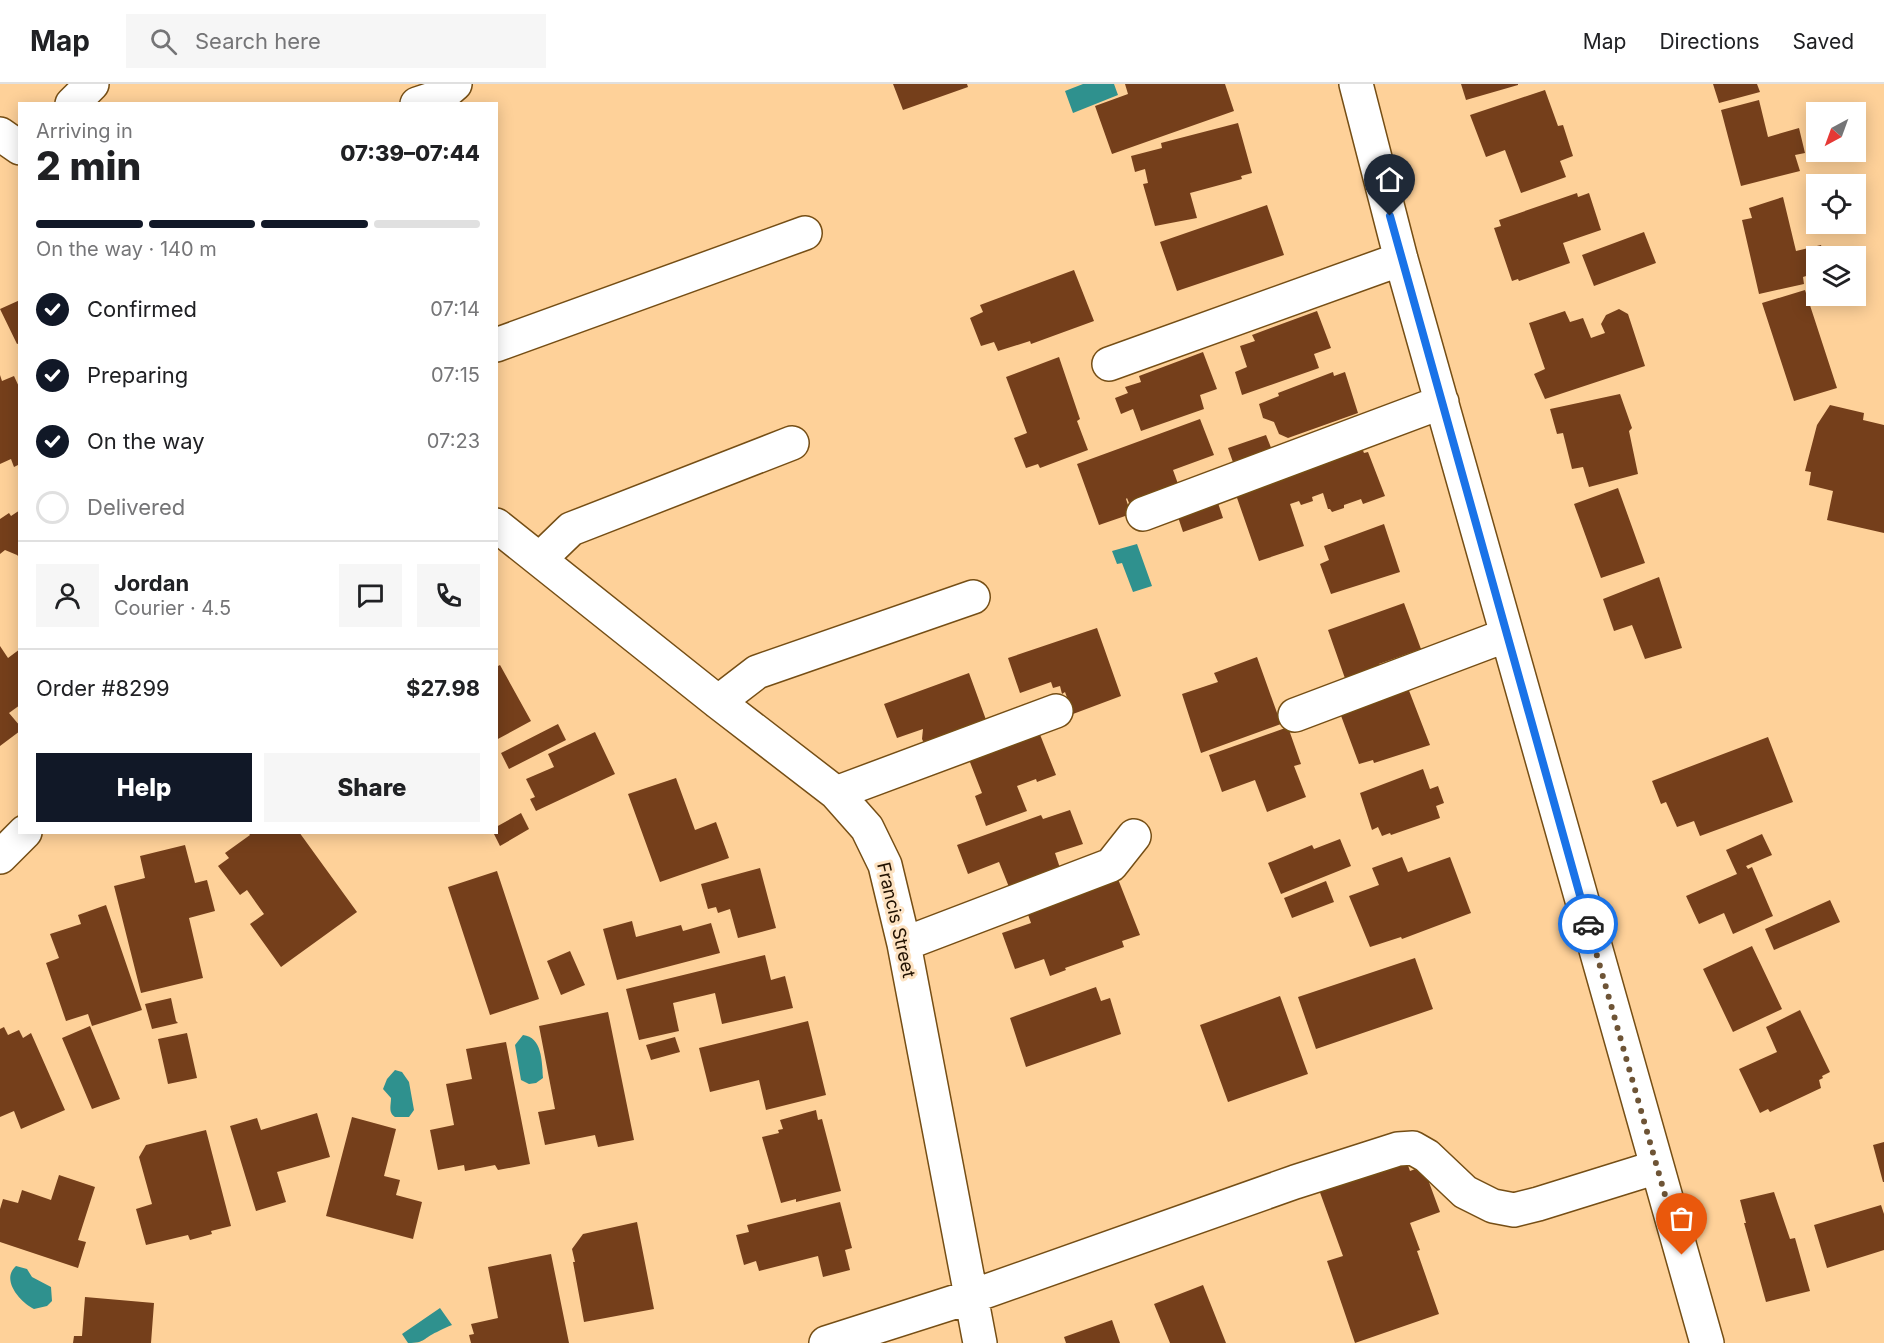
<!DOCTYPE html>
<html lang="en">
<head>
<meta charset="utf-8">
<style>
	body { margin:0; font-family:Inter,sans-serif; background:#f6f6f6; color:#202124; height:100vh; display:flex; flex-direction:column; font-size:22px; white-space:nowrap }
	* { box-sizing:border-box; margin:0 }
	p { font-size:20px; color:#757577 }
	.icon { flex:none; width:33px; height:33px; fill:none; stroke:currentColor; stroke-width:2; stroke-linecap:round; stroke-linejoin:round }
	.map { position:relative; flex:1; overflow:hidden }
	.panel { position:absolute; left:18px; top:18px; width:480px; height:732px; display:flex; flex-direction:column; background:#fff; border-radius:0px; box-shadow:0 3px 15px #0003 }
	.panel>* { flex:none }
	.needle { width:39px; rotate:221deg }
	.controls { position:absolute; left:1806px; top:18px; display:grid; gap:12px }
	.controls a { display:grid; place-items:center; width:60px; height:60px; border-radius:0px; background:#fff; box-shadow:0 3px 15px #0003; font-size:30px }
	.pin { position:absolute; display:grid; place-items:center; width:51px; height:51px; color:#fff; margin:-62px -26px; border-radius:50% 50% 50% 0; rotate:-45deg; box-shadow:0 0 6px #0007 }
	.pin .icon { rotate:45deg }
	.courier { position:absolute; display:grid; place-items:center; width:60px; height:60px; margin:-30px; border:4px solid #1a73e8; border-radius:50%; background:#fff; color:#222; box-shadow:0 2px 8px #0007 }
	.summary em { font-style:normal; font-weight:800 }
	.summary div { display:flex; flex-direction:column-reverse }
	.summary { display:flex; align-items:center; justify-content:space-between; height:102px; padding:0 18px }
	h1 { font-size:39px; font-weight:800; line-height:45px }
	.bar { display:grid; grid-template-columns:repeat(4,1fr); gap:9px 6px; align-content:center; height:72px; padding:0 18px }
	.bar i { height:8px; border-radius:4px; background:#e0e0e0 }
	.bar .on { background:#111827 }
	.bar p { grid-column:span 4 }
	.line { display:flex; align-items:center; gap:15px; padding:0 18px; border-top:2px solid #e0e0e0 }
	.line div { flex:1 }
	.round { display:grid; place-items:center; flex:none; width:63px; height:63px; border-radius:0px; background:#f6f6f6 }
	ol { padding:0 18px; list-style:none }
	li { display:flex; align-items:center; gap:18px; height:66px }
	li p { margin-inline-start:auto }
	li .icon { padding:6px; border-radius:50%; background:#111827; color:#fff; stroke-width:4 }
	li:last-child { color:#757577 }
	li i { width:33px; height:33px; border:3px solid #e0e0e0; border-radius:50% }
	.button { display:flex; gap:12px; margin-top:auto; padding:12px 18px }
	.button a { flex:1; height:69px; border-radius:0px; background:#111827; color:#fff; font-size:24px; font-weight:800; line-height:69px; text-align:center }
	.button a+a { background:#f6f6f6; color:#202124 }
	header { display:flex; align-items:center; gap:36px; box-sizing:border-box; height:84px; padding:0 30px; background:#fff; border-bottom:2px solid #e0e0e0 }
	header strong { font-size:28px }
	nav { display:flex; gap:33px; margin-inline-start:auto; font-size:21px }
	.search { width:420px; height:54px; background:#f6f6f6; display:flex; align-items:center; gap:15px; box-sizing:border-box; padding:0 21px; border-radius:0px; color:#757577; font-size:22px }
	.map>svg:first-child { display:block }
	.water { fill:#2f918e }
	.building { fill:#753f1b }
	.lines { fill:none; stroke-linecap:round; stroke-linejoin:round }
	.minor-casing { stroke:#754e15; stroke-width:36 }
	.minor { stroke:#fff; stroke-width:33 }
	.done { stroke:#6e5436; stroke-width:6; stroke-dasharray:0 10.8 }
	.route { stroke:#1a73e8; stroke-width:8 }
	.labels { text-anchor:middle; stroke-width:6; stroke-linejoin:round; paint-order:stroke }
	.street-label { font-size:18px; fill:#211100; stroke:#fde2c1 }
</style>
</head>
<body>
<header>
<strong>Map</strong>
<div class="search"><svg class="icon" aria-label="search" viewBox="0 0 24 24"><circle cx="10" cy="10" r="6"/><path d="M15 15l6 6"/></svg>Search here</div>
<nav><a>Map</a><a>Directions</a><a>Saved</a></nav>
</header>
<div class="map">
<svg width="1884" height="1259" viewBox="0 0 1884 1259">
	<rect width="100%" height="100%" fill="#fed199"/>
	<!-- water -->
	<path class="water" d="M1083,0H1114L1118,11L1073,29L1065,7Z
		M1137,460L1152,502L1133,508L1122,479L1117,480L1112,467Z
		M523,951C542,953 542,977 543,994L536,999L529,1000L521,996L515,961Z
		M395,986L402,988L409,998L414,1026L409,1033H395C388,1028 391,1022 391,1014L383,1005L387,995Z
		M16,1182L27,1185L32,1193L51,1203L52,1217L47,1222L34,1225C21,1219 0,1196 16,1182Z
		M440,1224L452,1241C447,1243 442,1245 437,1248C423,1254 426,1259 408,1259L402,1250Z"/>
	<!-- building -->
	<path class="building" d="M893,0H967L968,3L903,26Z
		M1125,0H1225L1234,27L1112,70L1095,22L1128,10Z
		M1461,0H1518V1L1466,16Z
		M1713,0H1757L1760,8L1719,19Z
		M1545,6L1558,42L1563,41L1573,72L1560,77L1566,93L1521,109L1505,66L1486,73L1470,31Z
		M1759,16L1768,53L1799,44L1805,69L1795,71L1800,87L1741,102L1721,26Z
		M1238,39L1252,89L1241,92L1242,95L1190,109L1197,134L1155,142L1143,100L1148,99L1145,85L1135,88L1131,72L1162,64L1161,59Z
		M1577,109L1578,113L1589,109L1601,146L1563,159L1570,179L1519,197L1518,195L1512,197L1494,144L1501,142L1499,136Z
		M1783,113L1796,167L1821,161L1824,172H1816V189L1803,193L1804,200L1759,210L1742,136L1752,134L1749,124Z
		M1267,121L1284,171L1177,207L1160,158Z
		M1644,148L1656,179L1594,202L1582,171Z
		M1074,186L1094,237L1031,260L1030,257L998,267L994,258L981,262L970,234L983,228L980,221Z
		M1805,206L1837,304L1794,317L1762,219Z
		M20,216V259L17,260L0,225Z
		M1619,225L1628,230L1645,282L1545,315L1534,290L1545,285L1529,239L1565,227L1570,238L1583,234L1591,254L1605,249L1601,240L1606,231Z
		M1317,227L1331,264L1314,270L1319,284L1242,311L1235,288L1247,283L1240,262L1255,257L1252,251Z
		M1203,268L1217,305L1200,311L1204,325L1141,347L1133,325L1121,330L1115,314L1128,309L1125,303L1141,298L1139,292Z
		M1059,273L1080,335L1077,337L1088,366L1040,384L1038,380L1026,384L1014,354L1027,349L1006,293Z
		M1333,288L1334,292L1345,288L1358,329L1288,354L1279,350L1274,338L1263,334L1259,320L1279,312L1278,309Z
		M0,291L2,297L14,292L20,305V380L14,383L11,375L0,380Z
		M1620,310L1632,344L1629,347L1638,390L1589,403L1583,383L1572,385L1563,349L1557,350L1550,325Z
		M1830,321L1864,329L1863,336L1884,341V449L1827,436L1833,407L1809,401L1811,388L1805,387L1817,341Z
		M1200,335L1214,371L1173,386L1182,411L1133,429L1127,414L1126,415L1131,430L1099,441L1077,380Z
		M1266,351L1274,371L1235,384L1228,364Z
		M1362,364L1364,369L1368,368L1385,412L1363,420L1361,415L1344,421V424L1332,428L1330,425H1328L1323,409L1312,413L1313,417L1301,421L1299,417L1290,420L1304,462L1259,477L1236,411Z
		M1618,404L1645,479L1601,494L1574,420Z
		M1217,416L1223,434L1183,448L1177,430Z
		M20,426V474L17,471L5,466L0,470V435L9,429L11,432Z
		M1384,440L1400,488L1331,510L1320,480L1329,476L1324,462Z
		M1659,493L1682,564L1645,575L1632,541L1614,547L1603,515Z
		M1404,519L1421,565L1379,580L1381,588L1347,600L1328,546Z
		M1097,544L1121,612L1073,630L1065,608L1062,610L1060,602L1053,604L1051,598L1020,609L1008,574Z
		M0,562L8,574L20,565V621L9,629L20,642V647L0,662Z
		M1257,573L1281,640L1201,669L1182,610L1218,598L1214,589Z
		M500,581L531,637L496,656V583Z
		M969,589L989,644L926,663L922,655L923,645L897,654L884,620Z
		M1408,604L1430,661L1374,679L1373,676L1359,680L1340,629Z
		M558,640L566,656L509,685L501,669Z
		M1288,643L1301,680L1294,682L1306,713L1267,728L1255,696L1222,708L1209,671Z
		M595,648L615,690L536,727L530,715L535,713L526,695L554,683L548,670Z
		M1039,648L1056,691L1037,698L1036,695L1017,702L1027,727L986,742L975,712L982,709L968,673Z
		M1768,653L1793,718L1700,752L1694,737L1677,743L1666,718L1661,720L1652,697Z
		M1423,685L1430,705L1438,702L1444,719L1436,722L1440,734L1391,751L1390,749L1382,752L1378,743L1372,746L1360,709Z
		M676,694L695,746L716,738L729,774L660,798L628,710Z
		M1070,726L1083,760L1055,769L1062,790L1011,808L999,778L968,790L957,761L1041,731L1043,735Z
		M521,729L529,745L500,762L493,748H496V743Z
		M248,748H299L357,828L281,883L250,840L264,830L247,806L240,811L218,782L229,774L225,769L250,751Z
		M1762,750L1772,771L1746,782L1748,785L1752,783L1773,832L1733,850L1724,829L1699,840L1686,812L1737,790L1726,766Z
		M1340,755L1351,782L1281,810L1268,779L1312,761L1314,765Z
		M185,761L195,799L207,796L215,827L189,834L203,894L141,909L114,802L145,794L140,772Z
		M1402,773L1408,788L1450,773L1471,829L1402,855L1401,853L1370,863L1349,812L1379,801L1372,784Z
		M760,784L776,844L738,854L730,825L718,829L716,823L708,825L701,800Z
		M497,787L539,915L490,931L448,803Z
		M1118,795L1140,851L1122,857L1124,863L1065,884L1066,886L1050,892L1044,875L1015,885L1002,849L1031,839L1026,825Z
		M1326,797L1334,818L1292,834L1284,814Z
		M1830,816L1840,838L1774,866L1765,845Z
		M106,821L142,926L92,942L88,930L66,937L46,879L59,874L50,850L81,840L78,831Z
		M632,837L636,853L681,841L683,847L711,839L720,869L617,896L603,845Z
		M1752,862L1782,925L1733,948L1703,885Z
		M570,867L585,901L561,911L547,877Z
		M765,871L771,896L785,892L793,924L722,940L715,909L673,919L679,947L639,956L626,905Z
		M1415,874L1433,925L1316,965L1298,913Z
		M1096,903L1101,917L1110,914L1121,950L1026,983L1010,934Z
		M1280,912L1308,990L1228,1018L1200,941Z
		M171,914L176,937L178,939L152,945L145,920Z
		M1800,926L1830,988L1822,992L1823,994L1819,996L1821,1004L1770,1028L1768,1025L1760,1029L1739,985L1777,968L1766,943Z
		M608,928L634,1056L598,1063L595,1051L545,1061L538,1028L555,1025L539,942Z
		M808,937L826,1011L766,1026L759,996L710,1008L699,964Z
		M90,942L120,1015L92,1025L62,954Z
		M4,943L8,951L19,946L23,954L31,949L65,1026L21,1045L14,1027L0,1033V945Z
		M187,949L197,994L168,1000L158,955Z
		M675,953L680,968L651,976L646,961Z
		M506,958L530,1080L498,1086L495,1081L465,1087L464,1081L438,1086L430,1046L454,1041L446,1000L472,995L466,965Z
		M816,1026L818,1036L822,1035L841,1107L796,1118V1115L781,1119L762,1053L779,1049L778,1046L783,1045L780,1036Z
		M317,1029L330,1073L277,1088L286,1118L256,1127L230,1042L257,1034L261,1046Z
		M352,1033L396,1045L384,1092L400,1096L396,1111L422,1118L413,1155L326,1132Z
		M206,1046L231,1142L211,1147L212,1150L190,1156L188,1151L146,1161L136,1125L152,1120L139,1073L146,1061Z
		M1884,1058V1098H1883L1873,1061Z
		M1405,1073L1410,1087L1423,1082L1440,1128L1410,1139L1420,1166L1417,1167L1439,1230L1355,1259L1327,1177L1343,1172L1318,1103Z
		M59,1091L95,1103L78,1156L86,1158L78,1184L0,1158V1125L3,1115L18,1119L22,1106L51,1116Z
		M1774,1108L1790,1155L1795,1154L1810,1207L1766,1218L1744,1139H1746L1740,1116Z
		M840,1118L852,1164L845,1166L850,1186L823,1193L818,1172L759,1187L756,1177L744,1181L736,1151L749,1148L747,1141Z
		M1881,1121L1884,1130V1166L1827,1184L1814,1141Z
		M637,1138L654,1225L584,1238L573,1178H575L572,1165L583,1150Z
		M551,1170L569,1259H471L469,1251L474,1250L471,1240L498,1234L488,1183Z
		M1203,1201L1226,1259H1170L1154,1220Z
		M85,1213L154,1219L151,1259H73L74,1252H82Z
		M1112,1236L1120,1259H1066L1064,1253Z"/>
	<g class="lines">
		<!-- minor casing -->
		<g class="minor-casing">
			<path id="minor" d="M1356,0L1401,175L1707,1259
				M72,20L92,0
				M417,20L441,12L455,0
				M0,50L20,64
				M496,261L805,149
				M1109,280L1401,175
				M1143,430L1442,318
				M496,441L718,618L836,709L867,744L885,781L904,860L980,1259
				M540,475L571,445L792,359
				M718,618L757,588L973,513
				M1295,631L1507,551
				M836,709L1056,627
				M0,773L25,748
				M904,860L1111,781L1134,752
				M826,1259L970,1213L1295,1098L1398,1065L1413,1064L1427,1072L1465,1108L1493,1122L1514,1126L1538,1120L1657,1083"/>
		</g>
		<!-- minor -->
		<use href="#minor" class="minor"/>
	</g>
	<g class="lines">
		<!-- done -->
		<path class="done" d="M1588,840L1682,1171"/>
		<!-- route -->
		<path class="route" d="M1390,132L1588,840"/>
	</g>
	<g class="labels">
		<!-- street labels -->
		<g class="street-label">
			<text transform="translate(896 836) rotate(77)" y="6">Francis Street</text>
		</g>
	</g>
</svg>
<div class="controls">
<a><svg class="needle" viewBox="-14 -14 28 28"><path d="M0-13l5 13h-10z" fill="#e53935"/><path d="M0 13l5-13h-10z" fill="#757577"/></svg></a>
<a><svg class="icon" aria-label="locate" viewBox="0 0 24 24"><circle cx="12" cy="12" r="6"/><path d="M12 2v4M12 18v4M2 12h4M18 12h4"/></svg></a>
<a><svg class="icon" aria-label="layers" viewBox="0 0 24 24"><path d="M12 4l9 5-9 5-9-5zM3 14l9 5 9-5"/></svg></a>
</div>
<div class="pin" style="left:1682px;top:1171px;background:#ea580c"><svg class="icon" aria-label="bag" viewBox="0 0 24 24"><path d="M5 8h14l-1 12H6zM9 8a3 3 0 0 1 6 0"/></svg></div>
<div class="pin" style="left:1390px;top:132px;background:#1f2937"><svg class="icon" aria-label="home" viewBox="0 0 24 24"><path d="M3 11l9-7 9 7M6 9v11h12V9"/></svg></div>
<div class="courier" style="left:1588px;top:840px"><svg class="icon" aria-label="car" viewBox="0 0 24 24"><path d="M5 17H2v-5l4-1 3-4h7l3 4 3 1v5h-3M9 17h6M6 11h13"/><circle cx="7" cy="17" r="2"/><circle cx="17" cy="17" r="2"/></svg></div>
<section class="panel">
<div class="summary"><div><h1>2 min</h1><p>Arriving in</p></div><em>07:39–07:44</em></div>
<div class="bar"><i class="on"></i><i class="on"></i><i class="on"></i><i></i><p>On the way · 140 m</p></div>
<ol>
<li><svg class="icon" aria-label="check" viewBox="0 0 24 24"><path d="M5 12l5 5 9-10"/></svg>Confirmed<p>07:14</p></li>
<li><svg class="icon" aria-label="check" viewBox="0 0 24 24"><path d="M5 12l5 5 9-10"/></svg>Preparing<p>07:15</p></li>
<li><svg class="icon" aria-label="check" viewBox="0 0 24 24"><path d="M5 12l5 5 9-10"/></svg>On the way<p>07:23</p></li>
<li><i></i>Delivered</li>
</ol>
<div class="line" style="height:108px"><a class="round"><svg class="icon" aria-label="person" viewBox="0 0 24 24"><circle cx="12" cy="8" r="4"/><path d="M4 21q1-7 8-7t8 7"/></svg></a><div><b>Jordan</b><p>Courier · 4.5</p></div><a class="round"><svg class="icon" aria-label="chat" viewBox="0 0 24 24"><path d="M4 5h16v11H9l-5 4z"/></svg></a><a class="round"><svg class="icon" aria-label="phone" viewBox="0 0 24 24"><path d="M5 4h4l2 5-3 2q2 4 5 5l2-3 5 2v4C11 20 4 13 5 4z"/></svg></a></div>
<div class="line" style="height:78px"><div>Order #8299</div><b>$27.98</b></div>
<div class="button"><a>Help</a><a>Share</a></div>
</section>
</div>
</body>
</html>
